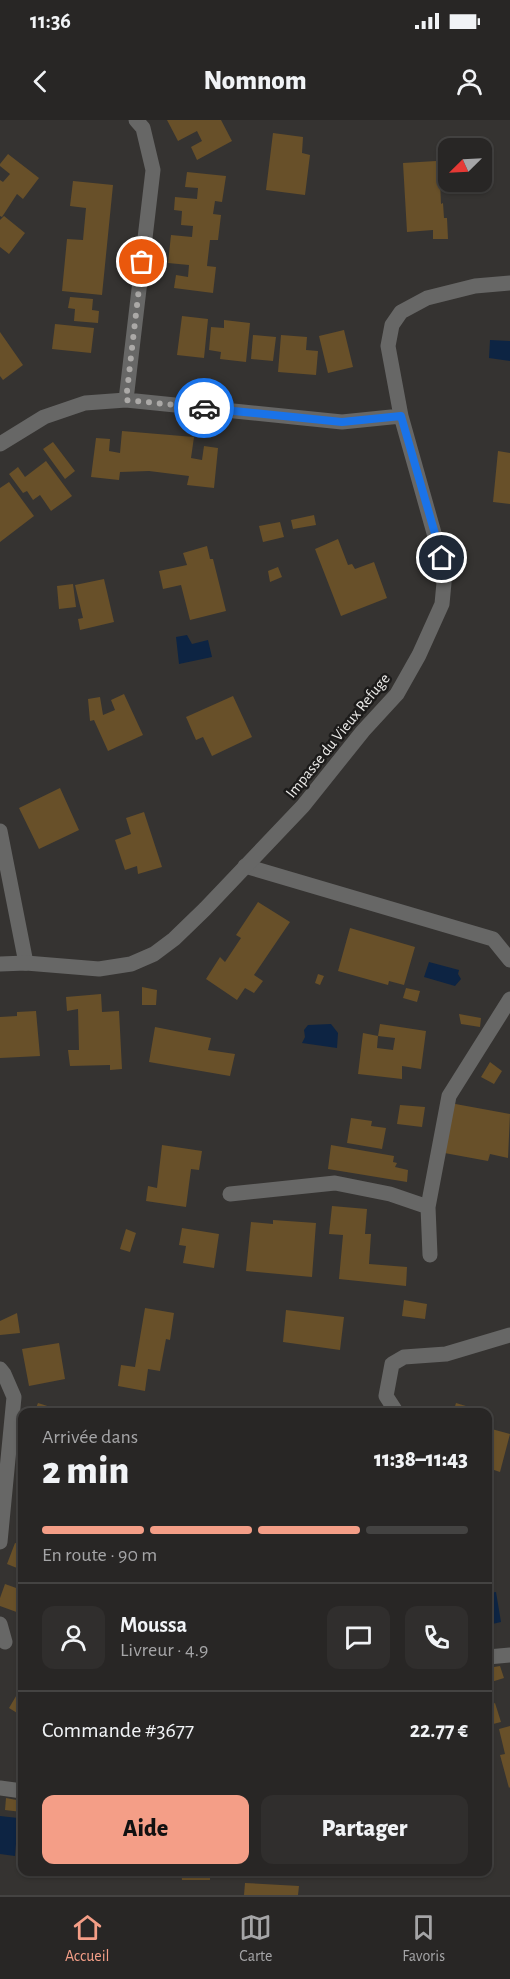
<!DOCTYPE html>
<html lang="fr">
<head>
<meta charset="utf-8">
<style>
	body { margin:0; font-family:"Alegreya Sans",sans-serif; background:#302e2d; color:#f1f3f6; height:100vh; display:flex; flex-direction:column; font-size:22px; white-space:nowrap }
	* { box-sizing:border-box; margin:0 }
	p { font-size:20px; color:#a5a5a7 }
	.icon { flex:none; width:33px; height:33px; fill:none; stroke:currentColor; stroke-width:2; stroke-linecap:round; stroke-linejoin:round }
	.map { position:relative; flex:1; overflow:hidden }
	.drawer { position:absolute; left:18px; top:1288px; width:474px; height:468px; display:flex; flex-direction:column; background:#282625; border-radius:12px; box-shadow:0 2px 4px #0004,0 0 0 2px #444342 }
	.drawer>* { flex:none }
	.needle { width:39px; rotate:246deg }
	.buttons { position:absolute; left:438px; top:18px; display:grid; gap:12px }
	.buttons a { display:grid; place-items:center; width:54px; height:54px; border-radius:12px; background:#282625; box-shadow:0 2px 4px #0004,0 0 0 2px #444342; font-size:30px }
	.pin { position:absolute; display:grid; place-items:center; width:51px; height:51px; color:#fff; margin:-26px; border:3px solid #fff; border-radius:50%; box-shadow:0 2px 6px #0007 }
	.courier { position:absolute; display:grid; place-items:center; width:60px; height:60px; margin:-30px; border:4px solid #1a73e8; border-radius:50%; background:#fff; color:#222; box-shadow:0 2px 8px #0007 }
	.headline em { font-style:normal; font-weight:800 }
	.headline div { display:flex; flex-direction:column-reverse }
	.headline { display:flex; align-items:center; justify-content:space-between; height:102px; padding:0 24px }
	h1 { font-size:39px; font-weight:800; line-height:45px }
	.bar { display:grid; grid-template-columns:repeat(4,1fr); gap:9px 6px; align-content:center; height:72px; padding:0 24px }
	.bar i { height:8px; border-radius:4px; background:#444342 }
	.bar .current { background:#f49e87 }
	.bar p { grid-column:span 4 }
	.line { display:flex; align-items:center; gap:15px; padding:0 24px; border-top:2px solid #444342 }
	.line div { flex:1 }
	.round { display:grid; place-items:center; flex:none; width:63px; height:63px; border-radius:12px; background:#302e2d }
	.action { display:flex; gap:12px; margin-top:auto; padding:12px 24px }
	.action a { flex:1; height:69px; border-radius:12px; background:#f49e87; color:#111; font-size:24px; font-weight:800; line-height:69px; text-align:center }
	.action a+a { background:#302e2d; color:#f1f3f6 }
	.status { display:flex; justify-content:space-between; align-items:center; height:42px; padding:0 30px; background:#282625; direction:ltr }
	.status svg { height:16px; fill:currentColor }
	header { display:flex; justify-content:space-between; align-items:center; height:78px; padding:0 24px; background:#282625; font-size:27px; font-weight:800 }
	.tab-bar { display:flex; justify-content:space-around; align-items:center; height:84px; border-top:2px solid #444342; background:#282625; font-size:16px; color:#a5a5a7 }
	.tab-bar a { display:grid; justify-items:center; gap:3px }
	.tab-bar .current { color:#f49e87 }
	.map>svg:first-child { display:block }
	.water { fill:#0d2443 }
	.building { fill:#685029 }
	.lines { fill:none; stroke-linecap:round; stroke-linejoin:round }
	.service { stroke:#676766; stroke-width:15 }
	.minor { stroke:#676766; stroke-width:15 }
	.done { stroke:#aba9a7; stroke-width:6; stroke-dasharray:0 10.8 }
	.route { stroke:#1a73e8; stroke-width:8 }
	.labels { text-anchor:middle; stroke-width:5; stroke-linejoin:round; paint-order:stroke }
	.street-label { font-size:16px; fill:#eae9e7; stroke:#1c1b1a }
</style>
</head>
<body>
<div class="status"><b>11:36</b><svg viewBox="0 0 49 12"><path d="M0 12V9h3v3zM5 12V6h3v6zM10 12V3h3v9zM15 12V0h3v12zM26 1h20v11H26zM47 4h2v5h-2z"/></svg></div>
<header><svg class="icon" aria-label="back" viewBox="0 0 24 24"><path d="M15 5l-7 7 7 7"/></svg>Nomnom<svg class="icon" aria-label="person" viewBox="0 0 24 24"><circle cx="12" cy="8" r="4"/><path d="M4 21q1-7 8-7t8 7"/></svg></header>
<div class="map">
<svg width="510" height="1775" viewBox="0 0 510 1775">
	<rect width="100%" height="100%" fill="#353331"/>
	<!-- water -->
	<path class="water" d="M490,220L510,221V241L489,238Z
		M187,515L192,524L208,520L212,537L179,544L176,517Z
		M429,842L459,850L458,854L461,859L455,866L424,857Z
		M331,904L338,913L337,928L302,923L305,917L304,910L308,905Z
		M496,1472L501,1502L488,1505V1473Z
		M0,1696L18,1698L15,1736L0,1734Z"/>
	<!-- building -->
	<path class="building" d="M167,0H221L232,21L197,40L191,27L202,21L197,11L178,21Z
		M273,13L303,17L302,33L310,35L305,75L266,70Z
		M8,34L39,58L23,79L17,74L2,97L0,96V60L3,62L10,54L0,46V44Z
		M436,41L437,62H440L441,84L443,83L444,98H447L448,119H433V110L407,112L403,43Z
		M187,52L226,56L222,82L215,81L213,94L221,95L218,120H210L207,146L216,147L213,173L174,168L176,155L188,157L189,145L168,143L171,115L192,117L193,106L181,105L182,91L174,90L175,77L197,79L198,68L185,67Z
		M73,61L113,65L102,175L62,171L67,119L83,120L86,88L70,86Z
		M4,96L25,113L9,134L0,127V100Z
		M70,177L93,179L92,190L99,191L98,203L74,201L75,189L68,188Z
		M182,196L208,199L204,238L177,235Z
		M224,200L250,203L246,242L220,239L221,232L209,230L211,207L224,208Z
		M55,204L94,208L91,233L52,229Z
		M344,210L353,247L328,253L319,216Z
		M0,212L23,245L3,260L0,256Z
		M253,215L276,217L273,241L251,239Z
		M281,215L307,217L306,230L318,231L316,255L278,252Z
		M122,311L194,317L191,338L202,340L204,326L218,328L214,368L187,365L189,356L149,351L120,352L119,360L91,357L96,318L110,319L109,331L120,333Z
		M53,322L75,351L65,359L43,329Z
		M498,331L510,333V384L493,382Z
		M46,341L72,376L51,391L40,375L33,380L27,371L23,373L9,354L18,347L25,357Z
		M9,362L34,396L0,422V368Z
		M314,395L316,405L293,409L291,400Z
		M280,402L284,417L263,422L259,406Z
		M338,419L348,445L352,444L355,449L374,442L387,478L341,496L315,429Z
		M207,426L210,439H213L226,491L190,500L181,465L163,469L159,451L187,445L183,433Z
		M278,447L282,457L270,462L268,451Z
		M104,459L114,502L80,510L78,499L83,498L75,465Z
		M73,464L76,487L59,489L57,466Z
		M124,574L143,615L108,631L94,600L90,601L88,579L100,577L103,595L115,590L111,580Z
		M233,576L252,617L212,636L203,617L196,620L186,597Z
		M60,668L79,710L39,729L19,688Z
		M144,692L162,747L138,754L137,746L125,750L115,720L131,714L126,698Z
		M258,782L290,802L254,855L263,861L254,873L245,868L237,880L206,859L220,837L225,842L241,818L236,815Z
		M350,808L415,827L404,865L389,861L388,865L338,851Z
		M318,854L324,856L320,865L315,863Z
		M142,867L157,870L156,885H142Z
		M406,868L420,871L417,882L403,878Z
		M101,874L102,892L119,891L122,949L110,950V945L70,946L68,930H79L78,889L67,891L66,877Z
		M36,891L40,936L0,938V897L17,896V892Z
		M459,894L481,898L480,907L461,904Z
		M380,904L426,911L421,949L402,946V959L358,954L363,913L378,916L377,928L393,930L395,918L378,916Z
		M155,907L211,918L208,930L235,934L230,956L149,942Z
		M490,942L502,951L494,964L481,957Z
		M450,983L510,994L508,1038L490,1034L488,1041L439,1032Z
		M400,985L425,987L422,1007L397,1004Z
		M351,998L372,1001L371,1006L386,1008L382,1029L347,1023Z
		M162,1025L202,1031L199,1050L191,1049L186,1087L146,1081L148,1066L157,1068Z
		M331,1025L394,1036L393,1042L397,1043L395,1047L408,1050L407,1062L328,1049Z
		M332,1086L367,1089L365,1114H371L369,1144L407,1147L406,1166L339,1159L343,1115L329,1114Z
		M273,1100L316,1103L312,1157L246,1151L251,1102L273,1104Z
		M182,1108L219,1114L214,1148L183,1143L186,1126L179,1125Z
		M126,1109L136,1113L130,1132L120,1129Z
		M404,1180L427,1184L425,1199L402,1196Z
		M145,1188L174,1193L170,1220L166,1219L160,1251L148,1249L145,1271L118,1266L121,1245L135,1247Z
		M286,1190L344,1197L340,1230L283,1222Z
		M17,1193L20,1213L0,1215V1201Z
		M59,1223L65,1259L29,1266L22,1229Z
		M38,1283L69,1293H34Z
		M456,1283L479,1290L478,1293H453Z
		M319,1286L333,1288L332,1293H317Z
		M488,1308L510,1314L500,1352L488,1348Z
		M15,1423L22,1425V1450L7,1444Z
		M5,1464L19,1469L20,1465L22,1466V1494L0,1486V1478Z
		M500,1546L504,1558L488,1563V1548Z
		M22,1566V1596L9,1588Z
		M495,1583L501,1602L493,1604L488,1586Z
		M510,1606V1667L509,1668L500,1635L505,1634L499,1609Z
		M6,1678L22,1681V1692L5,1690Z
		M181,1752H210V1760H182Z
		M245,1763L299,1766L298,1775H244Z"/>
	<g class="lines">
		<!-- service -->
		<path class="service" d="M0,711L26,843
			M245,746L493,819L510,840
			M230,1074L335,1063L390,1074L428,1087
			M430,1135L428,1087L449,976L510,879"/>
		<!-- minor -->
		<path class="minor" d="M126,280L153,50L143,8L136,0
			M0,324L44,297L85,283L126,280L342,302L401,296
			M0,844L26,843L99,849L131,844L154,834L174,819L205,789L303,686L363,611L397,574L419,535L442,484L445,452L401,296L388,226L392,205L401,192L427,178L475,166L510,163
			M0,1249L4,1254L14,1277L0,1422
			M397,1293L386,1276L392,1244L404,1237L446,1234L510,1215
			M0,1504L5,1522
			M488,1537L510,1535
			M0,1668L22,1671"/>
	</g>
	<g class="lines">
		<!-- done -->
		<path class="done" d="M142,142L126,280L204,288"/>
		<!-- route -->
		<path class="route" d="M204,288L342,302L401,296L442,438"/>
	</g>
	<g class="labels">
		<!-- street labels -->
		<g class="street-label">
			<text transform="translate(337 615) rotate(-51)" y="6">Impasse du Vieux Refuge</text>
		</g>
	</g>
</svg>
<div class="buttons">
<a><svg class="needle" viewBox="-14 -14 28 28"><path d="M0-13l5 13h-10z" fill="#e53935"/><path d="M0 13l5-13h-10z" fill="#a5a5a7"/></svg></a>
</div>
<div class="pin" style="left:142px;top:142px;background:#ea580c"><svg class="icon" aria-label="bag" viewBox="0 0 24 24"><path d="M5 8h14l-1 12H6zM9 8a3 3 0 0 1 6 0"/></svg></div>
<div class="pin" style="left:442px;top:438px;background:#1f2937"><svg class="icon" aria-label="home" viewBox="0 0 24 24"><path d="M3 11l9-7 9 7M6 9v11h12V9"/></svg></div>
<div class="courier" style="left:204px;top:288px"><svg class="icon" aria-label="car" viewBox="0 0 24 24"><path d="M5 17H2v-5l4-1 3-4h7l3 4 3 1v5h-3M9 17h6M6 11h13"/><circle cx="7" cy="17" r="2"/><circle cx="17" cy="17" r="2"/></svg></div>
<section class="drawer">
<div class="headline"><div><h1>2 min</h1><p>Arrivée dans</p></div><em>11:38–11:43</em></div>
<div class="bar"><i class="current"></i><i class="current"></i><i class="current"></i><i></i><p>En route · 90 m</p></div>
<div class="line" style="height:108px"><a class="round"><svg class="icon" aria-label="person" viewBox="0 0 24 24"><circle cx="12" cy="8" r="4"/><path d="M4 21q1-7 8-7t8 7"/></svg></a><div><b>Moussa</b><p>Livreur · 4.9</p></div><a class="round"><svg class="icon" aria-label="chat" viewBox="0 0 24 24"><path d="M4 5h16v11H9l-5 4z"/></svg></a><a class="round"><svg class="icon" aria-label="phone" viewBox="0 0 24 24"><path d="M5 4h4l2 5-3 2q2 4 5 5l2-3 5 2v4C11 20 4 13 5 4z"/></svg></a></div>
<div class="line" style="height:78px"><div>Commande #3677</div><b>22.77 €</b></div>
<div class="action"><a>Aide</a><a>Partager</a></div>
</section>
</div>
<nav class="tab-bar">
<a class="current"><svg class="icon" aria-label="home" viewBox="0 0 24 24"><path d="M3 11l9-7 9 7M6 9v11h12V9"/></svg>Accueil</a>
<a><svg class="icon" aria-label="map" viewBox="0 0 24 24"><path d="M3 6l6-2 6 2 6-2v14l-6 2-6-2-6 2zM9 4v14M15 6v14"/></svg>Carte</a>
<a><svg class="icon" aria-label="saved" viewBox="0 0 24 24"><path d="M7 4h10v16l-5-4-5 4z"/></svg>Favoris</a>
</nav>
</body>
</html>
